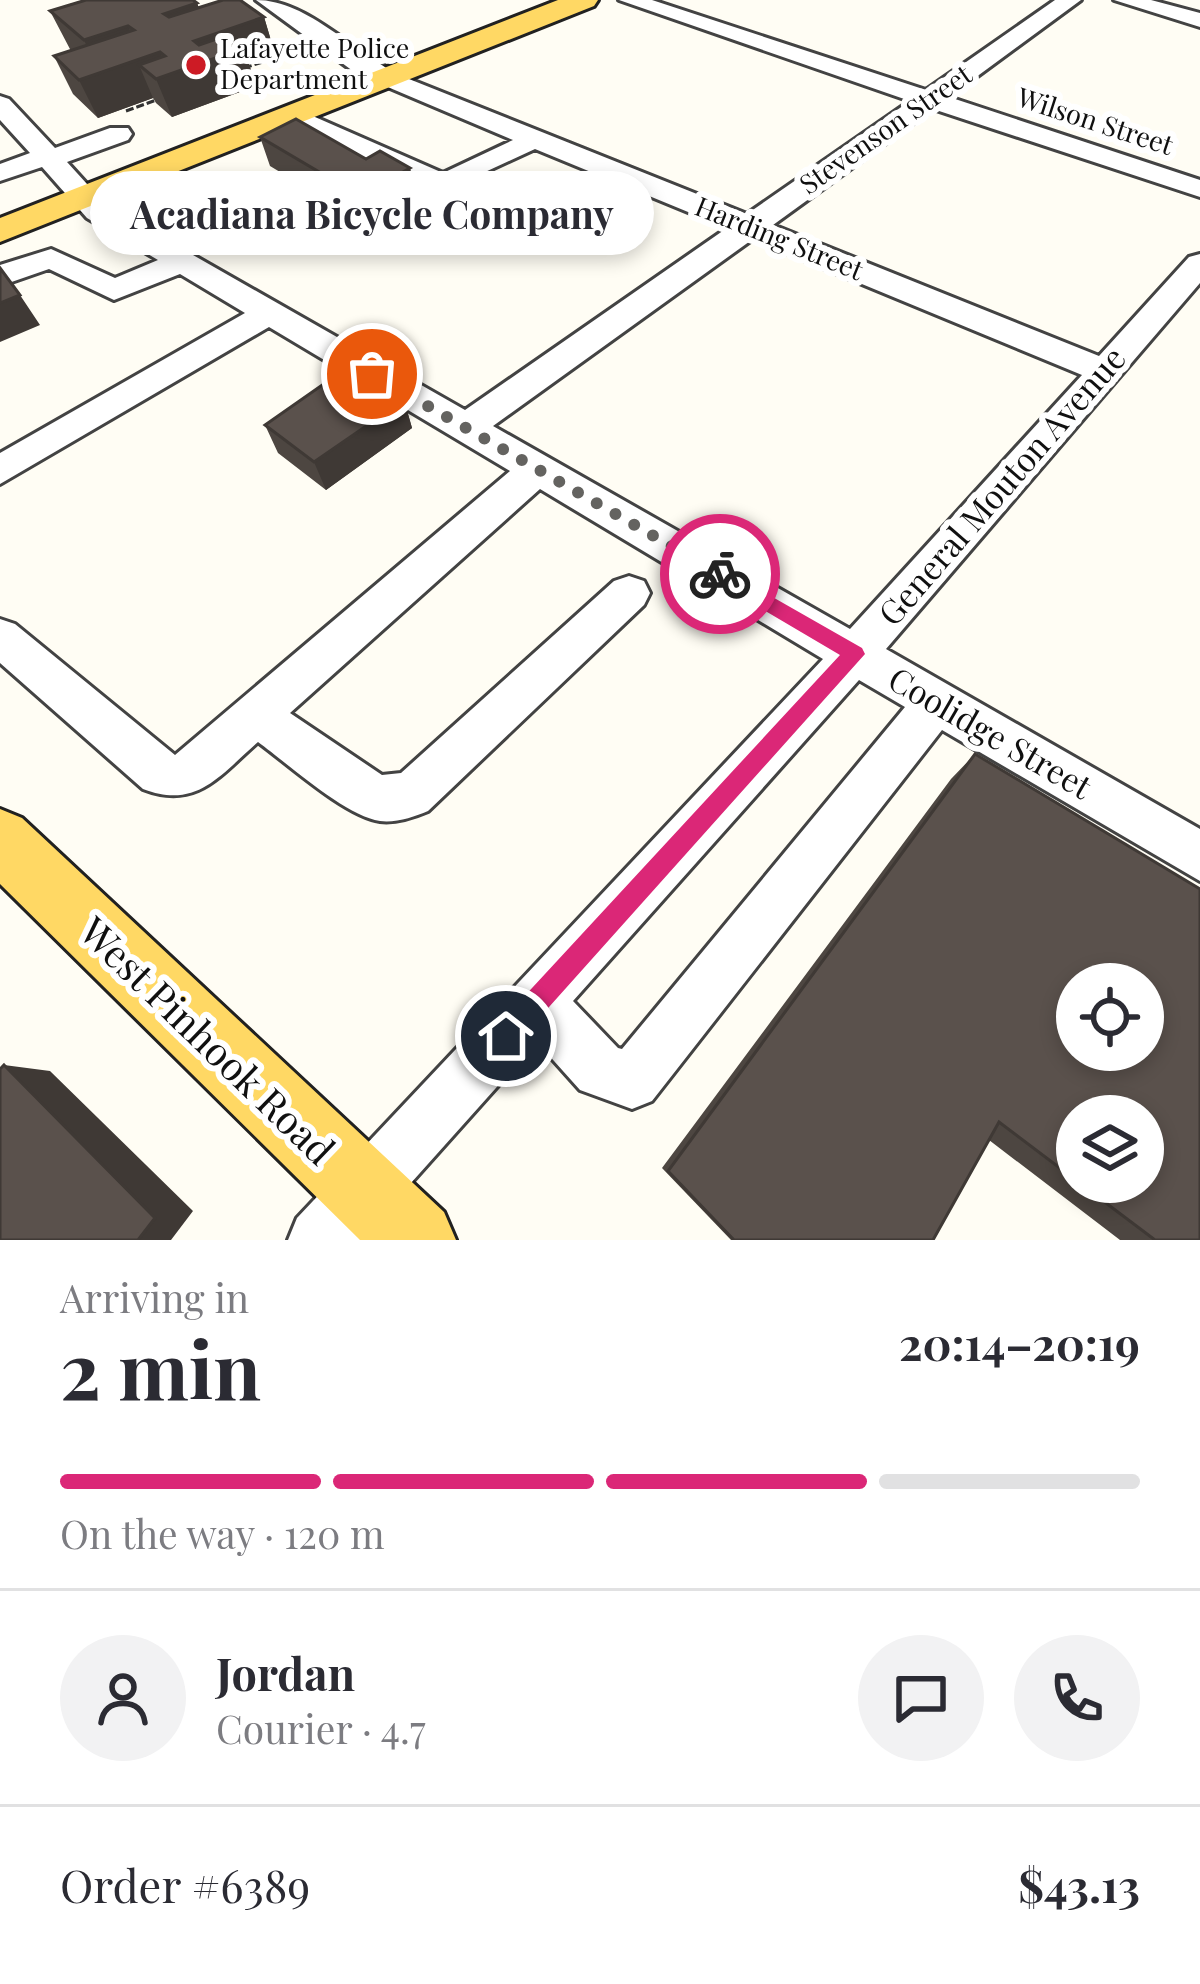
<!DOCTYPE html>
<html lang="en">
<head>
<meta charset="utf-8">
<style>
	body { margin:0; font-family:"Playfair Display",serif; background:#f2f2f3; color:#2b2b33; height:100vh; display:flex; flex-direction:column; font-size:45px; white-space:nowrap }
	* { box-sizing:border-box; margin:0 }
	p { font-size:39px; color:#7c7c81 }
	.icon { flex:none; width:66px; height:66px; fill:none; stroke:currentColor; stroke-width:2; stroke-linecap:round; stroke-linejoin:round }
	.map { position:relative; height:1240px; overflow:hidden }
	.panel { display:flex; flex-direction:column; background:#fff; flex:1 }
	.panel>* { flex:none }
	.fabs { position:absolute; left:1056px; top:963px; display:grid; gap:24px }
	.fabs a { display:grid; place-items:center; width:108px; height:108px; border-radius:50%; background:#fff; box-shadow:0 6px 18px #0003; font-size:60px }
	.pin { position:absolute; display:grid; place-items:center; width:102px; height:102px; color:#fff; margin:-51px; border:6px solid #fff; border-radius:50%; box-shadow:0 3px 12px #0007 }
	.courier { position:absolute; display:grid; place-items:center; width:120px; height:120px; margin:-60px; border:9px solid #db2777; border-radius:50%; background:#fff; color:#222; box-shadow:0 3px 15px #0007 }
	.bubble { position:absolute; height:84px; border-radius:42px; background:#fff; box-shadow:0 6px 18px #0003; font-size:39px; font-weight:700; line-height:84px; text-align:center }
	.headline em { font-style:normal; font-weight:700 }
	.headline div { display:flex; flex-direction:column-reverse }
	.headline { display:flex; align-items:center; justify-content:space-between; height:204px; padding:0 60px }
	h1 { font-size:78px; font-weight:700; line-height:90px }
	.bar { display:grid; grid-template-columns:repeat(4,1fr); gap:18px 12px; align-content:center; height:144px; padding:0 60px }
	.bar i { height:15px; border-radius:9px; background:#e1e1e2 }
	.bar .on { background:#db2777 }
	.bar p { grid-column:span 4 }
	.line { display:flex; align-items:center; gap:30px; padding:0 60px; border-top:3px solid #e1e1e2 }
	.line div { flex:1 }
	.round { display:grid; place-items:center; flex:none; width:126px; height:126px; border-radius:63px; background:#f2f2f3 }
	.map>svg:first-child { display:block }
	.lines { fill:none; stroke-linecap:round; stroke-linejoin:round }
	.minor-casing { stroke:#434343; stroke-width:6 }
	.major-casing { stroke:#212121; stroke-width:6 }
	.path { stroke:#323232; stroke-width:3; stroke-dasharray:8 3; stroke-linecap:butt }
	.minor { fill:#fff; fill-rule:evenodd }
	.major { fill:#ffd864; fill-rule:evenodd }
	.wall { fill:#4d4641 }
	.shaded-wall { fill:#3f3935 }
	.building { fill:#5a514c; stroke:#3f3935; stroke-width:3; fill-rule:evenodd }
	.route { fill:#db2777 }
	.done { stroke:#646360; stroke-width:12; stroke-dasharray:0 21.6 }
	.poi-dot { fill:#cd1b25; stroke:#fff; stroke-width:4.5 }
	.labels { text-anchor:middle; stroke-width:12; stroke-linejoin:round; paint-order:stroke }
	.far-poi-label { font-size:27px; fill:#101010; stroke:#fff; text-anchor:start }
	.far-street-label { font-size:27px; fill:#101010; stroke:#fff }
	.street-label { font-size:33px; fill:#101010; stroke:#fff }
	.near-street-label { font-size:39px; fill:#101010; stroke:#fff }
</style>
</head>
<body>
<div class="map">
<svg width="1200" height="1240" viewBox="0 0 1200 1240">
	<rect width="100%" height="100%" fill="#fffdf4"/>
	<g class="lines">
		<!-- minor casing -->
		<g class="minor-casing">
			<path id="minor" d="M256,0C309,0 355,55 404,77L747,214L910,101L619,0H652L926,90L1055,0H1081L949,97L1200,180V197L933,109L773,225L1099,356L1189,257L1200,254V283L886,649L1200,829V881L942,730L652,1101L632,1109L580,1090L537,1042L360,1240H288L297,1218L823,659L540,489L290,713L382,775L401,773L614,581L629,576L644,581L650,593L644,605L428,811C414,817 396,823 380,821C345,816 287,763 258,742C220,775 197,810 143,789L0,663V619L15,624L175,755L510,471L269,327L0,484V453L245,313L180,274L114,300L49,269L0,286V265L51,249L115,278L158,260L87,218L42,167L0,181V164L30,153L0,120V96L9,99L55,148L110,128H128L132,134L128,140L67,162L107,206L465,410L727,228L535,149L444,191L281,122L277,116L281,110H299L443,173L513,140L357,74ZM753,239L1082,375L850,629L493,426ZM859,680L905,707L622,1049L618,1048L573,1001Z
				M1114,0H1151L1200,13V27Z"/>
		</g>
		<!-- major casing -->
		<g class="major-casing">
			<path id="major" d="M558,0H598L594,6L0,242V218Z
				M0,809L22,818L444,1212L456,1240H360L0,884Z"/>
		</g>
		<!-- path -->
		<path class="path" d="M244,68L294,52
			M126,111L159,99"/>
		<!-- minor -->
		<use href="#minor" class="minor"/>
		<!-- major -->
		<use href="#major" class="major"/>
	</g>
	<!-- wall -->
	<path class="wall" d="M197,3L199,8L264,17L275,54L249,64L256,86L172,117L156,103L153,98L98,118L73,94L54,56L71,51L50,11Z
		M260,137L410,168L416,198L368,225L270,166Z
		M133,185L196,195L205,216L185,228L143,206Z
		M404,400L412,428L326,490L278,453L265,425Z
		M975,754L1200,1240H1120L989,1140L933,1240H731L662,1168L951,779Z"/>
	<!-- shaded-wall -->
	<path class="shaded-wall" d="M197,3L209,36L264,17L275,54L249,64L256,86L172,117L156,79L139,65L153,98L98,118L79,80L99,73L84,40L128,26L142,58L160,52L169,75L164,14Z
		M410,168L416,198L368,225L360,196Z
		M196,195L205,216L185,228L176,208Z
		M20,295L40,325L0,342V303Z
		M404,400L412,428L326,490L314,462Z
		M4,1065L50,1071L193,1211L171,1240H138Z"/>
	<!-- building -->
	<path class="building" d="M86,0H193L197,3L164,14L169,17L223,0H240L264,17L194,41L199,45L225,36L244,48L156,79L139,65L165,56L160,52L79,80L54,56L134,30L128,26L84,40L50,11Z
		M296,119L366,159L380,151L410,168L360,196L260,137Z
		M154,174L196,195L176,208L133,185Z
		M0,268L20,295L0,303Z
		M348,367L404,400L314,462L265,425Z
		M975,754L1200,889V1240H1155L1078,1182H1143V1116H1077V1181L999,1122L933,1240H734L668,1171ZM1077,984H1143V1050H1077Z
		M4,1065L155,1218L138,1240H0V1069Z"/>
	<!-- route -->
	<path class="route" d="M720,567L862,648L865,654L515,1045L506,1049L496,1045L493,1036L496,1027L840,655L713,580V569Z"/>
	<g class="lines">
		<!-- done -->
		<path class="done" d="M372,374L720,574"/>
	</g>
	<!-- markers -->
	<circle class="poi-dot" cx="196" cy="65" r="12"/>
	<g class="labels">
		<!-- far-poi labels -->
		<g class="far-poi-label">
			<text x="220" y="58">Lafayette Police<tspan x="220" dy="31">Department</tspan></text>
		</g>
		<!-- far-street labels -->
		<g class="far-street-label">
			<text transform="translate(1095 122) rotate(18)" y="9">Wilson Street</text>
			<text transform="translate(886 130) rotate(-35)" y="9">Stevenson Street</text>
			<text transform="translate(779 239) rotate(22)" y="9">Harding Street</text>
		</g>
		<!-- street labels -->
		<g class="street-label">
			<text transform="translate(1002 486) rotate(-49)" y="12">General Mouton Avenue</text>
			<text transform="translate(990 733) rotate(30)" y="12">Coolidge Street</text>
		</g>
		<!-- near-street labels -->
		<g class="near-street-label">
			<text transform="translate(207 1041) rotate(44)" y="14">West Pinhook Road</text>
		</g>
	</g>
</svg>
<div class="fabs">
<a><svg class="icon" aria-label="locate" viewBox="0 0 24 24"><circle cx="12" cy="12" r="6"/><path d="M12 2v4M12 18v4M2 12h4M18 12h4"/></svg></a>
<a><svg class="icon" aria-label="layers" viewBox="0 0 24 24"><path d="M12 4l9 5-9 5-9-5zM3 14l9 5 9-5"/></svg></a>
</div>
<div class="pin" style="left:372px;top:374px;background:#ea580c"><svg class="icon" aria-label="bag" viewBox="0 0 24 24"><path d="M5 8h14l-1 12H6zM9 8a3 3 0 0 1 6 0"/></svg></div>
<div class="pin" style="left:506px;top:1036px;background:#1f2937"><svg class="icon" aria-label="home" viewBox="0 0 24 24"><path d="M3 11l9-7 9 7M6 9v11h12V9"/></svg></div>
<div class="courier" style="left:720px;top:574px"><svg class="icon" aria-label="bike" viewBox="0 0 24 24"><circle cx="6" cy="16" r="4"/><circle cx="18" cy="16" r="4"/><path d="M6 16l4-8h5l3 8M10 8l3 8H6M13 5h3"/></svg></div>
<div class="bubble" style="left:90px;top:171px;width:564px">Acadiana Bicycle Company</div>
</div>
<section class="panel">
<div class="headline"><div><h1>2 min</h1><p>Arriving in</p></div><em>20:14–20:19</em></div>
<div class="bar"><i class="on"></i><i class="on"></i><i class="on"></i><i></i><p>On the way · 120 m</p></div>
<div class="line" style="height:216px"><a class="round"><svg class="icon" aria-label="person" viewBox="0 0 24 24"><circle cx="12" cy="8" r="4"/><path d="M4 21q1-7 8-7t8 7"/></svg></a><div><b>Jordan</b><p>Courier · 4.7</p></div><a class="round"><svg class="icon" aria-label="chat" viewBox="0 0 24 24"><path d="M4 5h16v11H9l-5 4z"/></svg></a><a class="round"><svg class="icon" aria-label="phone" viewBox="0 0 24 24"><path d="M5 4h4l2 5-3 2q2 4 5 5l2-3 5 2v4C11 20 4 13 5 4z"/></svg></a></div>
<div class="line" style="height:156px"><div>Order #6389</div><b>$43.13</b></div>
</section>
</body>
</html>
